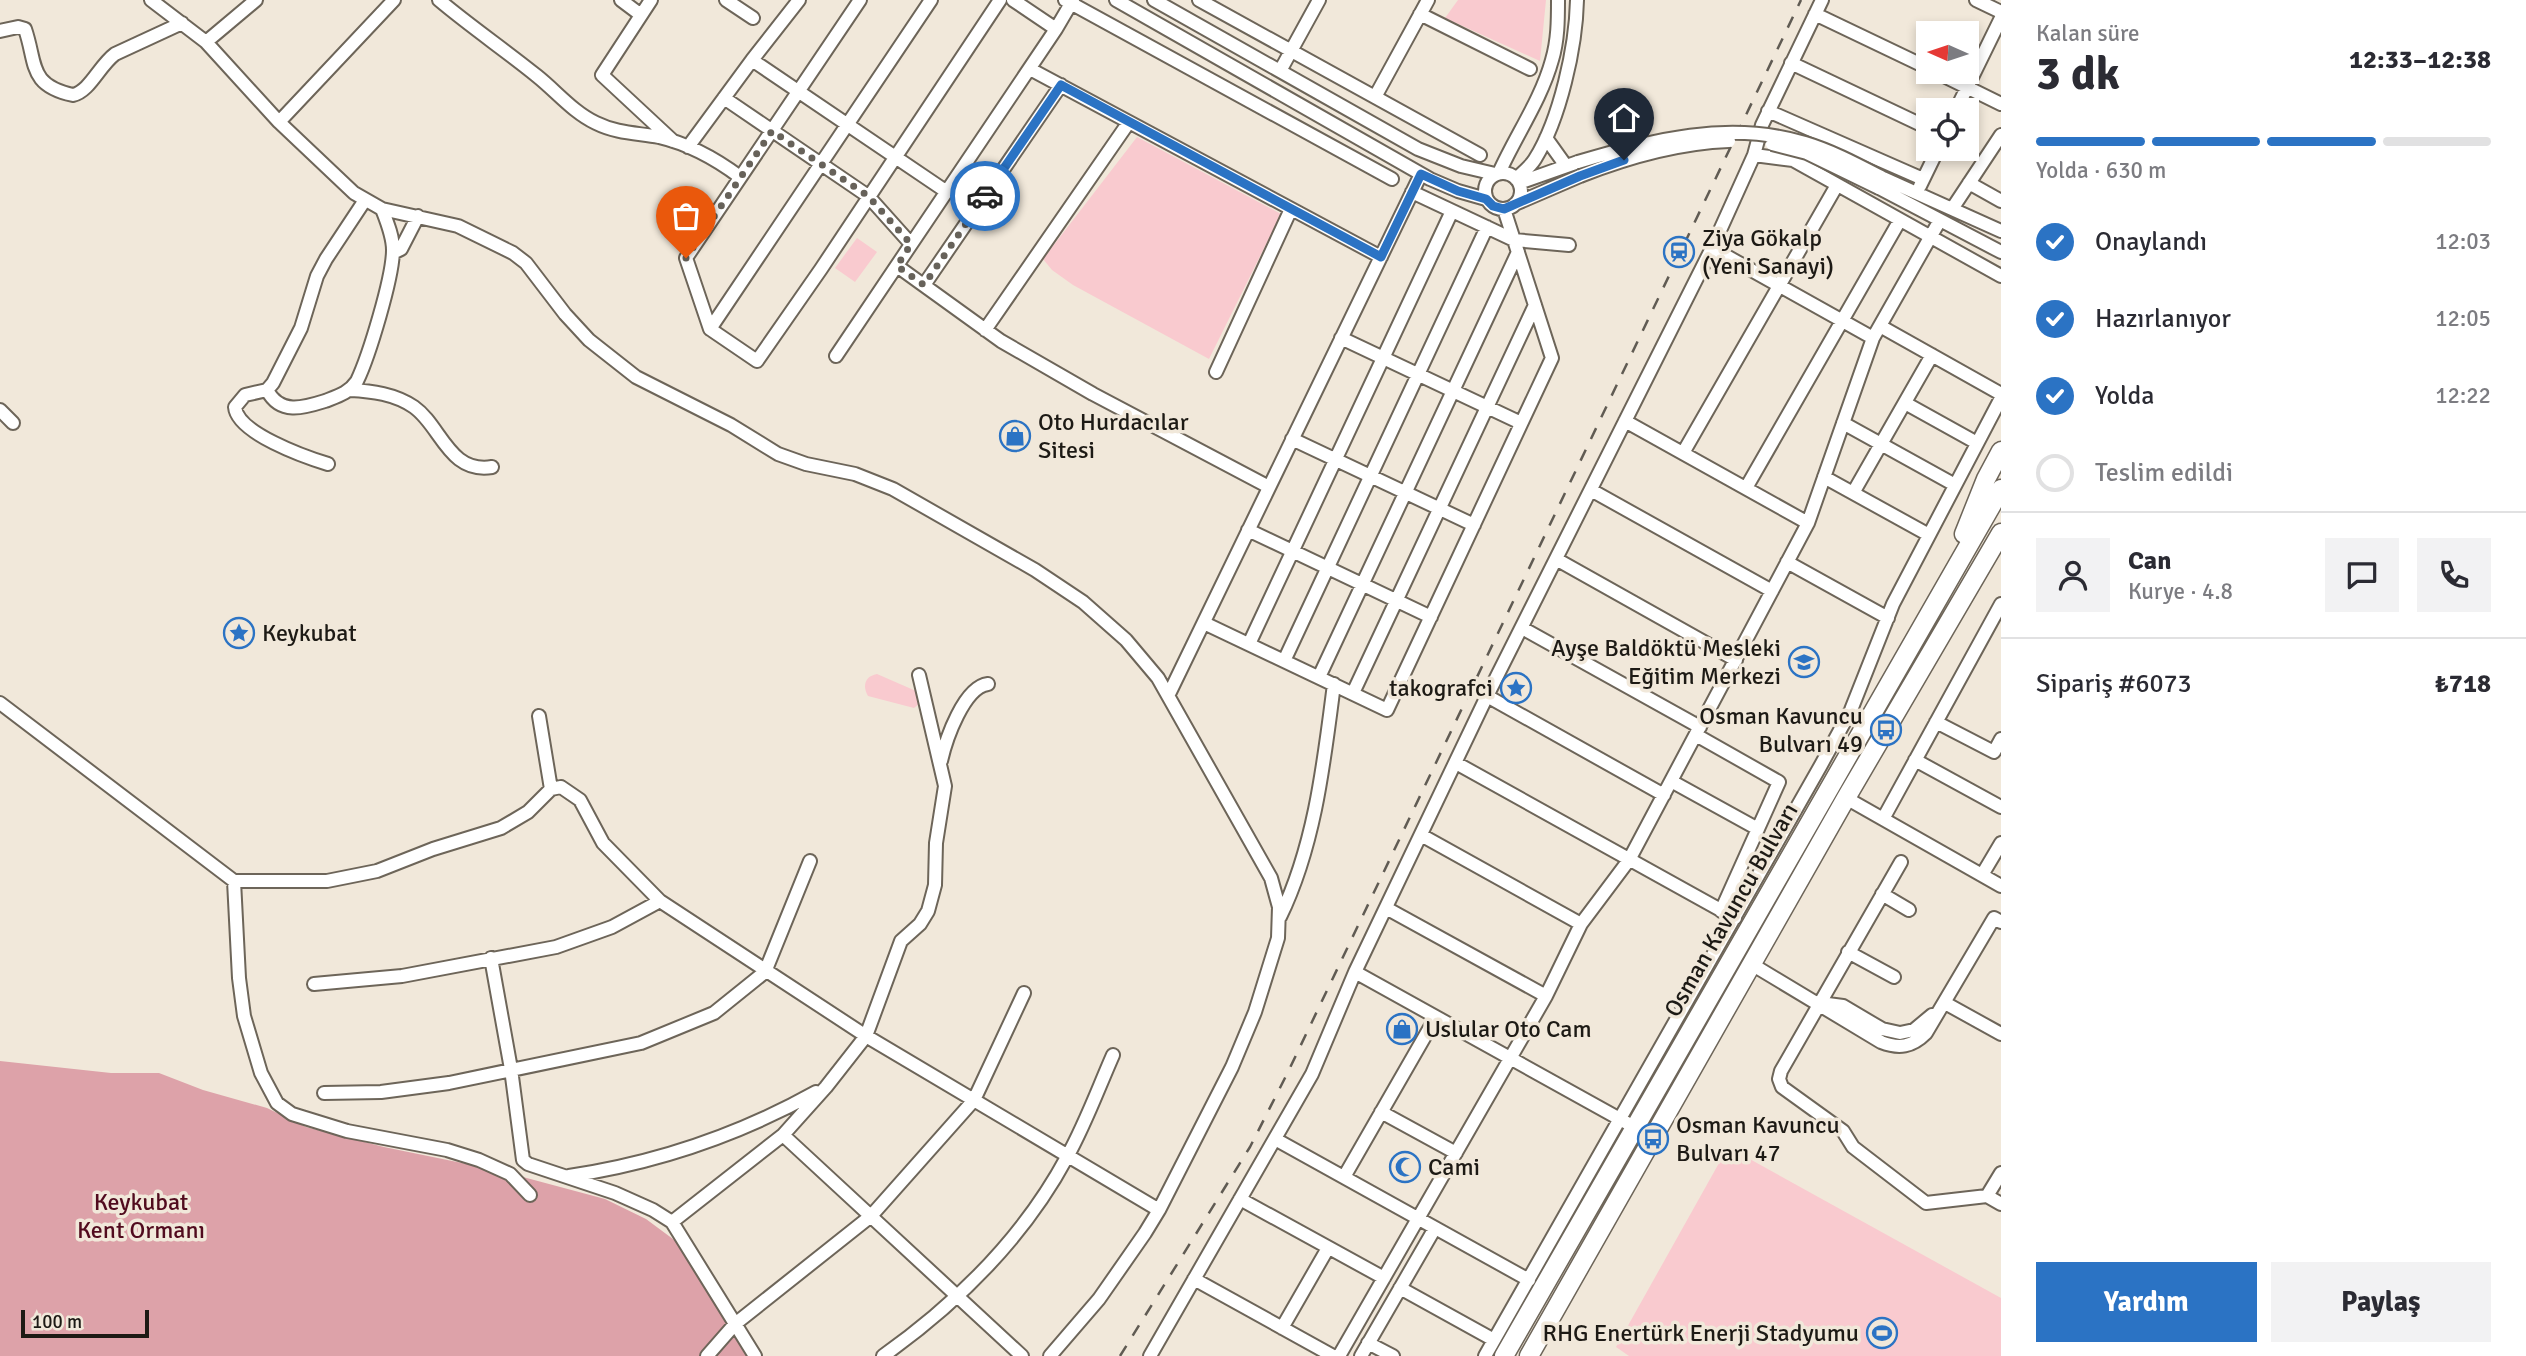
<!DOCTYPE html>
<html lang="tr">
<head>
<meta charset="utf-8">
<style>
	body { margin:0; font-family:Signika,sans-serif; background:#f2f2f3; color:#2b2b33; height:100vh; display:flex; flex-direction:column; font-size:26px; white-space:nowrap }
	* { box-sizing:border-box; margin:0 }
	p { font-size:23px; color:#7c7c81 }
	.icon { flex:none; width:38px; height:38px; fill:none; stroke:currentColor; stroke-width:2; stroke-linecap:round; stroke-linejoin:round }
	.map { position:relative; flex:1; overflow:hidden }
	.panel { display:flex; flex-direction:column; background:#fff; width:525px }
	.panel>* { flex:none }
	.needle { width:46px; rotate:273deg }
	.buttons { position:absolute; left:1916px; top:21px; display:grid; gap:14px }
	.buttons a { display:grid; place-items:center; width:63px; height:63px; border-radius:0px; background:#fff; box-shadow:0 4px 10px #0003; font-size:35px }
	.scale { position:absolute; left:21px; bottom:18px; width:128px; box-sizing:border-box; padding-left:7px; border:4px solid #1d1a15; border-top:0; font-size:19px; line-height:24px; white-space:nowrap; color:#1d1a15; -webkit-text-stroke:5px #f1e8da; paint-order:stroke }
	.pin { position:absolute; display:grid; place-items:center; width:60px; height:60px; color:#fff; margin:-72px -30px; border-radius:50% 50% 50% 0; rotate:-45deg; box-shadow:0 0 7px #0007 }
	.pin .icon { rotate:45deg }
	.courier { position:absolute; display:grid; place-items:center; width:70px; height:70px; margin:-35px; border:5px solid #2b73c4; border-radius:50%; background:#fff; color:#222; box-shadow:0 2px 9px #0007 }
	.overview em { font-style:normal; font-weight:700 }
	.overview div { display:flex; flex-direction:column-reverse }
	.overview { display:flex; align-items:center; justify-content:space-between; height:119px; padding:0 35px }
	h1 { font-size:46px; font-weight:700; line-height:52px }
	.bar { display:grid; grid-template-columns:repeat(4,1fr); gap:10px 7px; align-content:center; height:84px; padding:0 35px }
	.bar i { height:9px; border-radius:5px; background:#e1e1e2 }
	.bar .on { background:#2b73c4 }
	.bar p { grid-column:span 4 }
	.line { display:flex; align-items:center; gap:18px; padding:0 35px; border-top:2px solid #e1e1e2 }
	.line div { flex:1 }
	.round { display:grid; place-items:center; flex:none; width:74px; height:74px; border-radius:0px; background:#f2f2f3 }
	ol { padding:0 35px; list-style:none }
	li { display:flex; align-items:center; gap:21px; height:77px }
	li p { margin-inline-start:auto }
	li .icon { padding:7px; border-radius:50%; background:#2b73c4; color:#fff; stroke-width:4 }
	li:last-child { color:#7c7c81 }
	li i { width:38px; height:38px; border:4px solid #e1e1e2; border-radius:50% }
	.button { display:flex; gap:14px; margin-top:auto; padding:14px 35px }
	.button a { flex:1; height:80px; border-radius:0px; background:#2b73c4; color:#fff; font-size:28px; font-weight:700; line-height:80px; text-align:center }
	.button a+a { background:#f2f2f3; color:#2b2b33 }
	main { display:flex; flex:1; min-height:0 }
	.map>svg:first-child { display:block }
	.green { fill:#f9cacf }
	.forest { fill:#dda2a9 }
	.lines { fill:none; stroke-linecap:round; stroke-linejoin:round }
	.minor-casing { stroke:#6d6559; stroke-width:16 }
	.highway-casing { stroke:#6d6559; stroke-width:21 }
	.minor { stroke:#fff; stroke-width:12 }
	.highway { stroke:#fff; stroke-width:18 }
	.rail { stroke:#605b53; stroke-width:2.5; stroke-dasharray:12 12; stroke-linecap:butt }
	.minor-bridge-casing { stroke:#6d6559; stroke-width:16; stroke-linecap:butt }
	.minor-bridge { stroke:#fff; stroke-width:12 }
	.done { stroke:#67625a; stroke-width:7; stroke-dasharray:0 12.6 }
	.route { stroke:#2b73c4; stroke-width:9 }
	.labels { text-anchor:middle; stroke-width:7; stroke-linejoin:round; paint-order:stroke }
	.poi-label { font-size:24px; fill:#1d1a15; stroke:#f1e8da; text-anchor:start }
	.street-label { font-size:24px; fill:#1d1a15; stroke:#f1e8da }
	.park-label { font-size:24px; fill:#510b1e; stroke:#f1e8da }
</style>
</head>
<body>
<main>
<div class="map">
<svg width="2001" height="1356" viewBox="0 0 2001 1356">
	<rect width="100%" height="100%" fill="#f1e8da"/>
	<!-- green -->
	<path class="green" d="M1458,0H1546L1540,61L1445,18Z
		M1137,137L1281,214L1209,359L1073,285L1052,270L1043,259Z
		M857,238L877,252L855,282L835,268Z
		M877,674L916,691L919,704L914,708L868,696C862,686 865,676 877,674Z
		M1728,1147L2001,1298V1356H1629L1616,1347Z"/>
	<!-- forest -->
	<path class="forest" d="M0,1061L111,1073H159L203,1090L267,1108L306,1127L384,1147L501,1171L605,1199L646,1219L677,1242L746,1356H0Z"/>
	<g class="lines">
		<!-- minor casing -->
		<g class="minor-casing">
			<path id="minor" d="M151,0L206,42L279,122L354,193L382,209L458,226L513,253L526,263L565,314L589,340L636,377L731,425L778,454L806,464L855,474L893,489L1035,570L1083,602L1126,640L1158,678L1271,878L1279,907L1278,938L1255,1012L1232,1067L1159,1210L1145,1233L1099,1299L1050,1356
				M439,0C471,27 505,50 537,76C557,92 573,112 596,123C616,133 637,133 659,137C689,144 716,159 740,177
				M621,0L641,15
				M651,0L602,75L673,141
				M726,0L753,18
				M860,0L686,258L710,329L757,361L821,269L1000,0
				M1013,0L1056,29
				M1065,0L1392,179
				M1116,0L1430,179L1458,191L1486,199
				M1154,0L1418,149L1461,166L1495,174
				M1199,0L1480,155
				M1976,0L2001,12
				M1420,14L1530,69
				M1815,14L1928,68
				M0,31L18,27L25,29C37,64 28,85 73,95C90,91 99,66 115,54L182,23
				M206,42L256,0
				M752,60L947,192
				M1791,63L1928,128
				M1030,69L1381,257
				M1280,71L1319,0
				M1936,72L2001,104
				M1375,97L1428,0
				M724,98L868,196L911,244
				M1956,110L2001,18
				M1768,111L1923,179
				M279,122L394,0
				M1546,138L1566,166
				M688,147L752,60L799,0
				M1754,155L1793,160L2001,276
				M1485 191a18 18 0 1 1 36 0a18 18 0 1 1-36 0Z
				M1499,173C1516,135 1541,100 1552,60C1558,40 1558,20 1558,0
				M1883,178L2001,231
				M1516,179C1523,172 1531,166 1535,159C1560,119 1576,47 1577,0
				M1519,183L1578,162
				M1969,183L2001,201
				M1920,186L1938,149
				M1879,188L2001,252
				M1412,192L1514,240L1569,245
				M1515,204L1580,176
				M1952,209L2001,135
				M1712,248L1873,338
				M393,253L401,249L418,216
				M897,266L1001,341L1093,394L1269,487
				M924,285L1061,85
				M1880,326L2001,394
				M710,329L931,0
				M985,330L1129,122
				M1341,338L1521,423
				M836,356L1056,29L1073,0
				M1216,372L1291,209
				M267,390C280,415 303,408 325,401C338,396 349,393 357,381C369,356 393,277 393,250C393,236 387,222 382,209
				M350,390C372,391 395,394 414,407C441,426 449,474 492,467
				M1905,403L1977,443
				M0,410L13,423
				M1625,421L1808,523
				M1843,423L1955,485
				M1292,439L1474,525
				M1683,453L1837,185
				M328,464C305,457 237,433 235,407L245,395L267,390L273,383L301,328L317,276L326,259L365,200
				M1824,477L1929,535
				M1746,488L1900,220
				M1591,490L1772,591
				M1853,493L1932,355
				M1248,530L1431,617
				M1556,559L1736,660
				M1787,562L1888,618
				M1204,623L1387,710L1552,358L1504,209
				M1522,628L1700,727
				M1249,644L1452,211
				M1284,661L1487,227
				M1319,677L1518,252
				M1353,693L1535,305
				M1169,694L1421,174
				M1487,696L1664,795
				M0,703L234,881L239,978L244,1016L261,1073L277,1103L292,1114L347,1131L447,1150L479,1160L510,1174L530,1195
				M539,716L551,789
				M1936,722L1994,752L2001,739
				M1696,735L1779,782L1721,911
				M1915,760L2001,807
				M941,761C946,739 964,687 988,684
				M1456,763L1735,918
				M1671,781L1758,829
				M1846,798L2001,886
				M1883,819L2001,604
				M1421,835L1581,924
				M1901,862L1781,1071L1779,1079L1782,1087L1843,1131L1853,1147L1926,1203L1987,1196L2001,1204
				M1982,875L2001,843
				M234,881H327L377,871L433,849L501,828L528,812L551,789L561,787L580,800L603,843L660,901L866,1036L1159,1210
				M1882,894L1909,910
				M1386,908L1546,996
				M1280,917C1315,845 1324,762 1334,684
				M1848,952L1894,977
				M491,958L511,1069L523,1160L528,1164L615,1193L653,1210L672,1222L755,1356
				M1753,965L1881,1042C1899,1049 1912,1047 1926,1033L1994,918L2001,922
				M1355,972L1627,1123
				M314,984L402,976L556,947L612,927L660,901
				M1820,1003L1843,1006L1882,1029L1900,1033L1914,1030L1932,1015
				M1945,1003L2001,1034
				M324,1093L381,1092L449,1083L641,1043L714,1013L765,972L810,861
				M1381,1112L1456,1153
				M783,1135L1022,1356
				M1275,1139L1529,1280
				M569,1176C656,1163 739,1135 816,1092
				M1344,1177L1436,1017
				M1987,1196L2001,1173
				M1240,1199L1384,1278
				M672,1222L783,1135L826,1087L866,1036L901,941L920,924L928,911L935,885L936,843L945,786L919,675
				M1194,1279L1333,1356
				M1400,1288L1494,1340
				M1282,1328L1328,1248
				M1368,1343L1393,1356
				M707,1356L735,1324L871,1216L974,1100L1024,993
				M883,1356C956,1304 1024,1237 1067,1157C1085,1125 1098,1089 1113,1055
				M1150,1356L1312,1074L1355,972L1487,696L1712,248L1754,155L1762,125L1822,0
				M1339,1356L1546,996L1581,924L1629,860L1808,523L1873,338L1940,220
				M1361,1356L1435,1228
				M1485,1356L1821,765L1851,710L1893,604L2001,398"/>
		</g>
		<!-- highway casing -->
		<g class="highway-casing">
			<path id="highway" d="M1964,534L1986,479L2001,451
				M1504,1356L2001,489
				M1529,1356L1846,798L2001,533"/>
		</g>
		<!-- minor -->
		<use href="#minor" class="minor"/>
		<!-- highway -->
		<use href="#highway" class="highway"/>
		<!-- rail -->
		<path class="rail" d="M1120,1356L1250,1147L1287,1074L1801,0"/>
		<!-- minor-bridge casing -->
		<g class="minor-bridge-casing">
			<path id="minor-bridge" d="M1772,144L1807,153L1879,188
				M1578,162C1651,140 1729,120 1805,143C1832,151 1858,165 1883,178
				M1580,176C1628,157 1678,143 1729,141"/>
		</g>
		<!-- minor-bridge -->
		<use href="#minor-bridge" class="minor-bridge"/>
	</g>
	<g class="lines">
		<!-- done -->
		<path class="done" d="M686,258L772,131L868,196L911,244L897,266L924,285L985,196"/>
		<!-- route -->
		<path class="route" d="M985,196L1061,85L1381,257L1421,174L1458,191L1486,199L1493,206L1504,209L1580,176L1624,160"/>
	</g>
	<!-- icons -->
	<defs>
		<g id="station-ring" transform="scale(1.575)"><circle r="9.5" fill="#f1e8da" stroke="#2b73c4" stroke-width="1.5"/><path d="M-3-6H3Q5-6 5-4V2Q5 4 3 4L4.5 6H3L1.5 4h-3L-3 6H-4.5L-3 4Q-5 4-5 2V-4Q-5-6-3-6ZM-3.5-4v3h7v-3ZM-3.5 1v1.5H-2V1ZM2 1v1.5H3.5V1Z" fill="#2b73c4"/></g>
		<g id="shop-ring" transform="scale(1.575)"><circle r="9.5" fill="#f1e8da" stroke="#2b73c4" stroke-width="1.5"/><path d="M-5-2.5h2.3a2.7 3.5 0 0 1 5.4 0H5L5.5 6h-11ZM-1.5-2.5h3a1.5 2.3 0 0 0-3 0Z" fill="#2b73c4"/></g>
		<g id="sight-ring" transform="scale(1.575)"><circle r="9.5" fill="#f1e8da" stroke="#2b73c4" stroke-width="1.5"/><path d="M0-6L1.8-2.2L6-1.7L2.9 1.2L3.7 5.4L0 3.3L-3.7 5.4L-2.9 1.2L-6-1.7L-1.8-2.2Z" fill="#2b73c4"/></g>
		<g id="school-ring" transform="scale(1.575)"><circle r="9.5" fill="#f1e8da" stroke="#2b73c4" stroke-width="1.5"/><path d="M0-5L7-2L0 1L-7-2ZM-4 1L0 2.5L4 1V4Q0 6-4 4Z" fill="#2b73c4"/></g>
		<g id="bus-ring" transform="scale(1.575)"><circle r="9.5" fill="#f1e8da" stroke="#2b73c4" stroke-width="1.5"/><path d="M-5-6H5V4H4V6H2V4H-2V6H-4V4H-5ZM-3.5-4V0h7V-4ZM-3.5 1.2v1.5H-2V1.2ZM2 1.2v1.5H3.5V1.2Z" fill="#2b73c4"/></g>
		<g id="mosque-ring" transform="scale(1.575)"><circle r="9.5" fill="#f1e8da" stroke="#2b73c4" stroke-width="1.5"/><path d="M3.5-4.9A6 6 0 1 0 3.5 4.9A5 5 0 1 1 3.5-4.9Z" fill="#2b73c4"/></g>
		<g id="stadium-ring" transform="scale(1.575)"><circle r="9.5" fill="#f1e8da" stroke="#2b73c4" stroke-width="1.5"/><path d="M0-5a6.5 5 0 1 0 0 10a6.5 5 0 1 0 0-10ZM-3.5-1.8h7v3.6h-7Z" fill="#2b73c4"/></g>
	</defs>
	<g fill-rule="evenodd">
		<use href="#station-ring" x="1679" y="252"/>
		<use href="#shop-ring" x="1015" y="436"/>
		<use href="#sight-ring" x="239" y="633"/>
		<use href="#school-ring" x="1804" y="662"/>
		<use href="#sight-ring" x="1516" y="688"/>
		<use href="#bus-ring" x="1886" y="730"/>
		<use href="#shop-ring" x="1402" y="1029"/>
		<use href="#bus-ring" x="1653" y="1139"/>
		<use href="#mosque-ring" x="1405" y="1167"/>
		<use href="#stadium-ring" x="1882" y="1333"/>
	</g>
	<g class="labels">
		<!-- poi labels -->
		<g class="poi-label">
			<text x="1702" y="246">Ziya Gökalp<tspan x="1702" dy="28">(Yeni Sanayi)</tspan></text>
			<text x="1038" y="430">Oto Hurdacılar<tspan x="1038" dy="28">Sitesi</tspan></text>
			<text x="262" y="641">Keykubat</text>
			<text x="1781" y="656" text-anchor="end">Ayşe Baldöktü Mesleki<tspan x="1781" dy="28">Eğitim Merkezi</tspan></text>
			<text x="1493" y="696" text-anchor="end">takografci</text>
			<text x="1863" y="724" text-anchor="end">Osman Kavuncu<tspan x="1863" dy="28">Bulvarı 49</tspan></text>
			<text x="1425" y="1037">Uslular Oto Cam</text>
			<text x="1676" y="1133">Osman Kavuncu<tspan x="1676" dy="28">Bulvarı 47</tspan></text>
			<text x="1428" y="1175">Cami</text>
			<text x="1859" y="1341" text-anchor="end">RHG Enertürk Enerji Stadyumu</text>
		</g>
		<!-- street labels -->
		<g class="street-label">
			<text transform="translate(1731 910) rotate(-60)" y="8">Osman Kavuncu Bulvarı</text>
		</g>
		<!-- park labels -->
		<g class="park-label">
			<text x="141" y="1210">Keykubat<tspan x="141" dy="28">Kent Ormanı</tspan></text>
		</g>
	</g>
</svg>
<div class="buttons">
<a><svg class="needle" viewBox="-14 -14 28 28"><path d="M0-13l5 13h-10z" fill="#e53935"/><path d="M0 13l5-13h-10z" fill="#7c7c81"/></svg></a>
<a><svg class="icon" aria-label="locate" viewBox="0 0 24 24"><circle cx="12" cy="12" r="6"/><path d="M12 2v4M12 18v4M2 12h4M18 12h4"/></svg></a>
</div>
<div class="scale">100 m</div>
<div class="pin" style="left:686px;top:258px;background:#ea580c"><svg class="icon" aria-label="bag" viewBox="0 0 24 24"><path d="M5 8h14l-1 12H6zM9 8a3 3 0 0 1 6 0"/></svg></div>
<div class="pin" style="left:1624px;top:160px;background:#1f2937"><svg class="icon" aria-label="home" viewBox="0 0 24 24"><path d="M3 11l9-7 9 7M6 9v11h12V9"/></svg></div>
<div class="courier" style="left:985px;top:196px"><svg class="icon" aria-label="car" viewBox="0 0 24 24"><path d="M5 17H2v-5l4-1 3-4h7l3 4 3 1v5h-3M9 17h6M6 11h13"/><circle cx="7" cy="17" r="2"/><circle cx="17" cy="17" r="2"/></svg></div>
</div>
<section class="panel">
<div class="overview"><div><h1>3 dk</h1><p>Kalan süre</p></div><em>12:33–12:38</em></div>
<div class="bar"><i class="on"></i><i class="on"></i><i class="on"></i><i></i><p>Yolda · 630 m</p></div>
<ol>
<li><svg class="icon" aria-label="check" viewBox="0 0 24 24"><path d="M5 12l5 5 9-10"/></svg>Onaylandı<p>12:03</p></li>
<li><svg class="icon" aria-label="check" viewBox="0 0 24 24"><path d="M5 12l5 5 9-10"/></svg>Hazırlanıyor<p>12:05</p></li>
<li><svg class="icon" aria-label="check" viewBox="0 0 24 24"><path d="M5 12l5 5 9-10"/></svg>Yolda<p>12:22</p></li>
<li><i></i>Teslim edildi</li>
</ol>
<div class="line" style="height:126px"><a class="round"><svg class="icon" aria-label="person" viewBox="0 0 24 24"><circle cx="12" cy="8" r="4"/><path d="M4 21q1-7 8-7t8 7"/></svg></a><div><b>Can</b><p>Kurye · 4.8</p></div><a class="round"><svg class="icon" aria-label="chat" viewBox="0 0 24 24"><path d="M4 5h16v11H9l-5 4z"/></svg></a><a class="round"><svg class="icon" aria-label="phone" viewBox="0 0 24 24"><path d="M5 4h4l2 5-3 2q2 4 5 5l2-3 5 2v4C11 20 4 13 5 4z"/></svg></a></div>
<div class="line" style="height:91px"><div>Sipariş #6073</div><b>₺718</b></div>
<div class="button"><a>Yardım</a><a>Paylaş</a></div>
</section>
</main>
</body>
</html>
